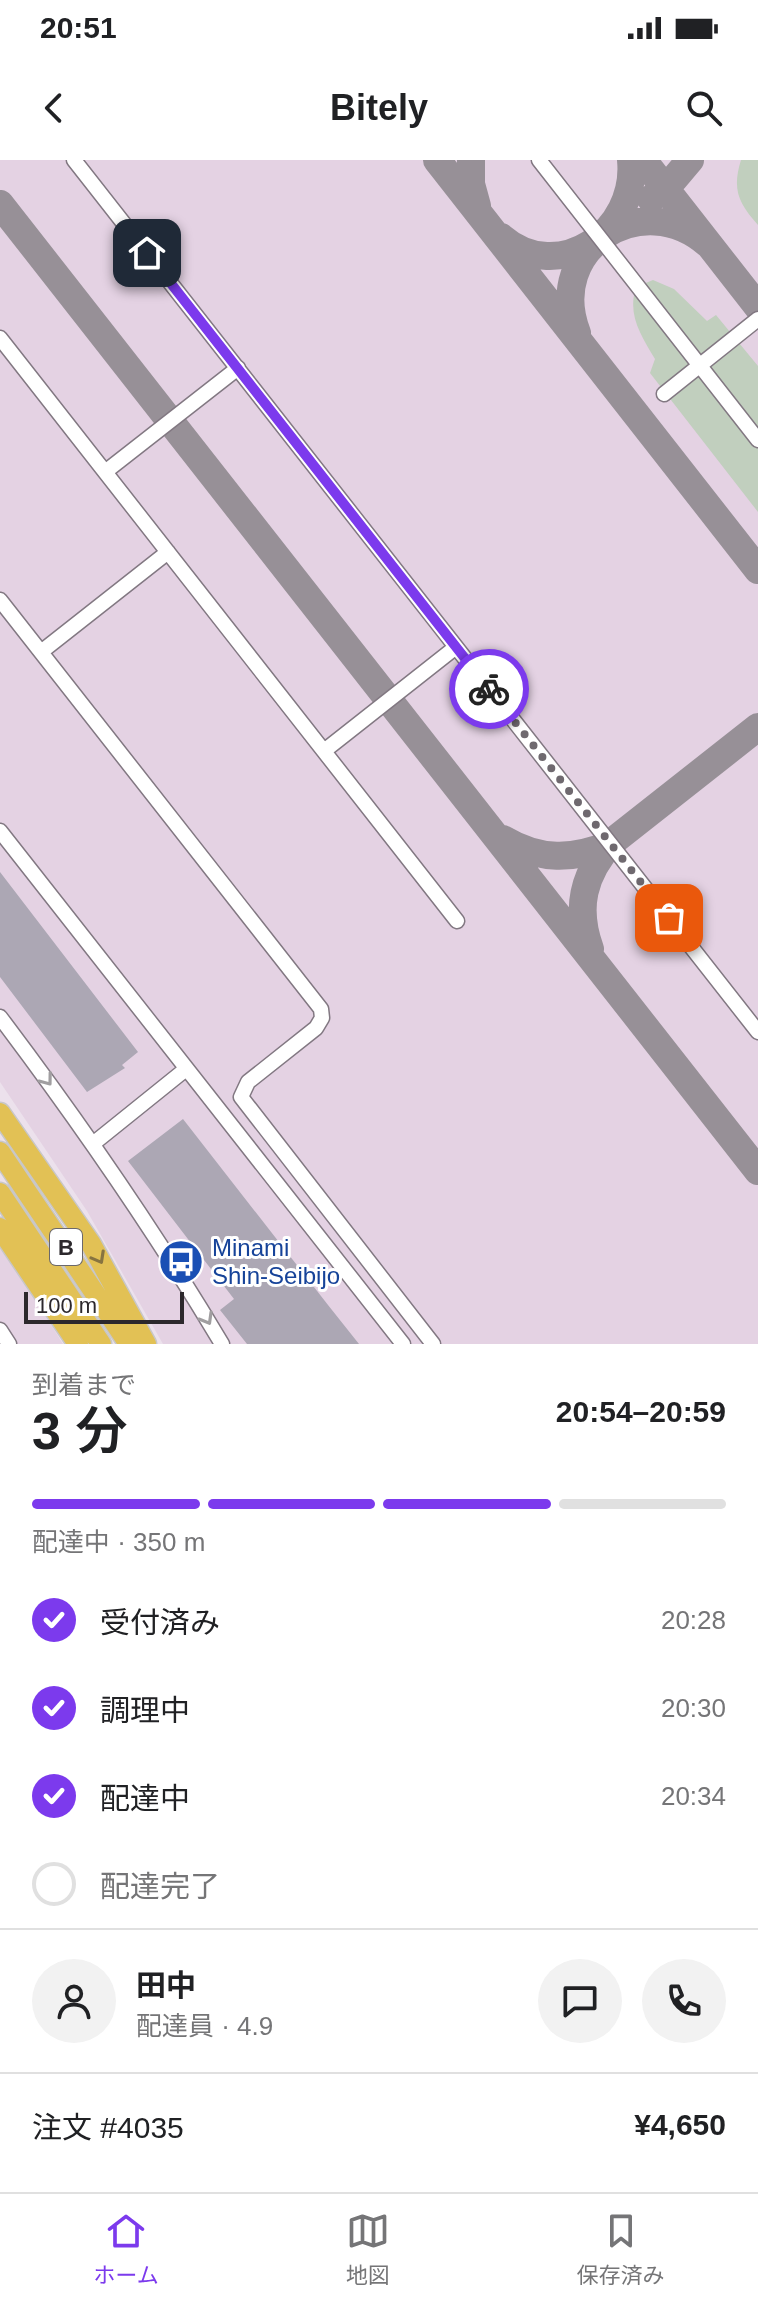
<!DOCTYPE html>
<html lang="ja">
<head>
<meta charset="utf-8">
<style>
	body { margin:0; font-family:Arial,"Noto Sans JP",sans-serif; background:#f2f2f2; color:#202124; height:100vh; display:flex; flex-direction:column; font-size:30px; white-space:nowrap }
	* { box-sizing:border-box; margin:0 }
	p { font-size:26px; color:#757577 }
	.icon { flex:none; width:44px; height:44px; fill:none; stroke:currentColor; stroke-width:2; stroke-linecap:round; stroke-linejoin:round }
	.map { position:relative; height:1184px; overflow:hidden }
	.sheet { display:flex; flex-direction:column; background:#fff; flex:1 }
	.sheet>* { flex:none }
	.scale { position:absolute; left:24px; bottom:20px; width:160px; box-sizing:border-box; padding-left:8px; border:4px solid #2c282c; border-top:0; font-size:22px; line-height:28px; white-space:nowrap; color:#2c282c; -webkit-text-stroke:6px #fff; paint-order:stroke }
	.pin { position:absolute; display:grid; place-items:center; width:68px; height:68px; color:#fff; margin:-34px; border-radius:16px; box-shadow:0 4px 12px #0006 }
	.courier { position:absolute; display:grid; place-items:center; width:80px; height:80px; margin:-40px; border:6px solid #7c3aed; border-radius:50%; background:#fff; color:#222; box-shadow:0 2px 10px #0007 }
	.headline em { font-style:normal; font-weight:600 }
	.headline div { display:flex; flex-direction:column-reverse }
	.headline { display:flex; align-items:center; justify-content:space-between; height:136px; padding:0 32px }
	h1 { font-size:52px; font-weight:600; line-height:60px }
	.bar { display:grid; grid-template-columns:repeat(4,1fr); gap:12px 8px; align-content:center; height:96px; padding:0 32px }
	.bar i { height:10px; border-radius:6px; background:#e0e0e0 }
	.bar .active { background:#7c3aed }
	.bar p { grid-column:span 4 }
	.line { display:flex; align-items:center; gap:20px; padding:0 32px; border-top:2px solid #e0e0e0 }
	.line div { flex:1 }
	.round { display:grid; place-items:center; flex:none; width:84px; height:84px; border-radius:42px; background:#f2f2f2 }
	ol { padding:0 32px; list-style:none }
	li { display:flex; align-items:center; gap:24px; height:88px }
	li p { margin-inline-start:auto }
	li .icon { padding:8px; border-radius:50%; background:#7c3aed; color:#fff; stroke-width:4 }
	li:last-child { color:#757577 }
	li i { width:44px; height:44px; border:4px solid #e0e0e0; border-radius:50% }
	.status { display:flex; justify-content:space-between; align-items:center; height:56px; padding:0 40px; background:#fff; direction:ltr }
	.status svg { height:22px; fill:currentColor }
	header { display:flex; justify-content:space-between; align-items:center; height:104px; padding:0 32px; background:#fff; font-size:36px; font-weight:600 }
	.tabs { display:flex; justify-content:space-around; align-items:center; height:112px; border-top:2px solid #e0e0e0; background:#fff; font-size:22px; color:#757577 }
	.tabs a { display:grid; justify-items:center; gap:4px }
	.tabs .active { color:#7c3aed }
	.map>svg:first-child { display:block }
	.built { fill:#e4d2e3 }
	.green { fill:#c1cfbe }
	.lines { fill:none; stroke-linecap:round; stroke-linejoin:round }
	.taxiway { stroke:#979097; stroke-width:28 }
	.building { fill:#aca7b4 }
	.minor-casing { stroke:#827882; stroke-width:17 }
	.highway-casing { stroke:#c8c7c8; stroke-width:23 }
	.minor { stroke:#fff; stroke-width:14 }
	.highway { stroke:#e2c155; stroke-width:20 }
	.oneway { stroke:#a09ea0 }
	.oneway2 { stroke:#877440 }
	.done { stroke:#6f696f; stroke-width:8; stroke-dasharray:0 14.4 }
	.route { stroke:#7c3aed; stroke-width:10 }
	.labels { text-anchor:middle; stroke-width:6; stroke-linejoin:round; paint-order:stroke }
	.shield { fill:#fff; stroke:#6b686b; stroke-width:2 }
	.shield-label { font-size:22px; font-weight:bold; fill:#2c282c }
	.transit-label { font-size:24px; fill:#164399; stroke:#fff; text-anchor:start }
</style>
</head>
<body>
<div class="status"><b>20:51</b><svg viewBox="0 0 49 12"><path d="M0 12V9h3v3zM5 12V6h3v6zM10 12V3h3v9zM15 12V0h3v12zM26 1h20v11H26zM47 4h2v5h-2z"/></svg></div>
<header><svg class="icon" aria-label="back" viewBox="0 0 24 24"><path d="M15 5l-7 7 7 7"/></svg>Bitely<svg class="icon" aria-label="search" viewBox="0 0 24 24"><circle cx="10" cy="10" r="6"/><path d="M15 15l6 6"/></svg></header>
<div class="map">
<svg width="758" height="1184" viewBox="0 0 758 1184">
	<rect width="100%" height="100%" fill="#ece1ec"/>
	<!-- built -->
	<path class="built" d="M0,0H758V1184H163L87,1051L0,922Z
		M0,1083L38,1135L39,1145L63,1184H0Z"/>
	<!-- green -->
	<path class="green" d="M741,0H758V65C738,43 732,29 741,0Z
		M653,120L674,129L707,161L716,155L758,206V352L650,213L655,199C641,175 627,155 636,127Z"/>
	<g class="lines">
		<!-- taxiway -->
		<path class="taxiway" d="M437,0L758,410
			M471,0V24L477,46
			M643,0L758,147
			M651,39L674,19L690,0
			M0,44L758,1011
			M501,77C559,127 638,71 631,0
			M577,173C544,88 642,26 708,84
			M503,679C540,701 573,700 611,684
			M590,789C575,748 583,714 612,682L758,567"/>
	</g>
	<!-- building -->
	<path class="building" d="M0,712L138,892L122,905L125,908L87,932L0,817Z
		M183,959L328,1145L359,1184H247L220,1150L234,1139L128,1001Z"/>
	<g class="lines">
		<!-- minor casing -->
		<g class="minor-casing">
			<path id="minor" d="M74,0L758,872
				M539,0L758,280
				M0,178L457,761
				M664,234L758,159
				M105,312L238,208
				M0,440L321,849L322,858L316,868L248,922L241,937L433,1184
				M41,492L168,392
				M324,591L456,487
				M0,671L403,1184
				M0,857C80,963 154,1070 222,1184
				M94,983L186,909
				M0,1170L9,1184"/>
		</g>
		<!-- highway casing -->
		<g class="highway-casing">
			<path id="highway" d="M0,953L91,1084L146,1184
				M0,992L129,1184
				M0,1033L101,1184
				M0,1068L78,1184"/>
		</g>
		<!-- minor -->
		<use href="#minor" class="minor"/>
		<!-- highway -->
		<use href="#highway" class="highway"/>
	</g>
	<!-- one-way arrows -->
	<defs><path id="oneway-chevron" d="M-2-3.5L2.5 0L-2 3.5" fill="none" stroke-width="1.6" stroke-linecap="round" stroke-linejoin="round" transform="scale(2)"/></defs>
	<g class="oneway">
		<use href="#oneway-chevron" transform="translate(47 920) rotate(53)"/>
		<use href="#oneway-chevron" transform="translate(207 1159) rotate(60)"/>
	</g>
	<use class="oneway2" href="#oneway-chevron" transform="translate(99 1098) rotate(61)"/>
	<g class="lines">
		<!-- done -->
		<path class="done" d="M489,529L669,758"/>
		<!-- route -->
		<path class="route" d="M147,93L489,529"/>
	</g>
	<!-- icons -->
	<defs>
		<g id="bus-disc" transform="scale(2.3)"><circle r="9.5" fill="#1a4fb4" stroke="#fff"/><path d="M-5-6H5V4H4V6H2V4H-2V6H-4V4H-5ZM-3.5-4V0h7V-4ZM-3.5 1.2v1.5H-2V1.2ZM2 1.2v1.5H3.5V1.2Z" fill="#fff"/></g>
	</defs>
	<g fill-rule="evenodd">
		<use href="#bus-disc" x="181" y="1102"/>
	</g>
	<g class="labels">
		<!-- shield labels -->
		<rect class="shield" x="50" y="1069" width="32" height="36" rx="6"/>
		<g class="shield-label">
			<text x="66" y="1095">B</text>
		</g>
		<!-- transit labels -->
		<g class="transit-label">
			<text x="212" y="1096">Minami<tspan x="212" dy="28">Shin-Seibijo</tspan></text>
		</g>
	</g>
</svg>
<div class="scale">100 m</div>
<div class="pin" style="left:669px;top:758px;background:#ea580c"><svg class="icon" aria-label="bag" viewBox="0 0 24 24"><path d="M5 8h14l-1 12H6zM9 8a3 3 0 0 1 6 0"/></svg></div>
<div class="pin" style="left:147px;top:93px;background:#1f2937"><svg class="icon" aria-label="home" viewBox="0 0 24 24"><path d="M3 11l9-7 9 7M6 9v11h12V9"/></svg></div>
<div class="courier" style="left:489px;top:529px"><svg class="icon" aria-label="bike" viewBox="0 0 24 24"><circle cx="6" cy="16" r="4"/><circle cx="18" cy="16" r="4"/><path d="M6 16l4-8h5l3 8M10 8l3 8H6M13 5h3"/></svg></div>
</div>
<section class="sheet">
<div class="headline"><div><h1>3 分</h1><p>到着まで</p></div><em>20:54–20:59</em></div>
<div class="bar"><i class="active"></i><i class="active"></i><i class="active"></i><i></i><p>配達中 · 350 m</p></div>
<ol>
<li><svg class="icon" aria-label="check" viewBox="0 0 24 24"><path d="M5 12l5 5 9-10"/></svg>受付済み<p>20:28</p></li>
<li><svg class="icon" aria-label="check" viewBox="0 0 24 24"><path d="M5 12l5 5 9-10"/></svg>調理中<p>20:30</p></li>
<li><svg class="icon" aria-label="check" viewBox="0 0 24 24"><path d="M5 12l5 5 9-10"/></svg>配達中<p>20:34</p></li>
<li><i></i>配達完了</li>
</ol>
<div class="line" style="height:144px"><a class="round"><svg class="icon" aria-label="person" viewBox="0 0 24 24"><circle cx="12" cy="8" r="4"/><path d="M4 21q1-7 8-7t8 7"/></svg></a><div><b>田中</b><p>配達員 · 4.9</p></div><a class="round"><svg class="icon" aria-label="chat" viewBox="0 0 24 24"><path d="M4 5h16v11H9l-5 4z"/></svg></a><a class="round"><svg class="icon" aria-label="phone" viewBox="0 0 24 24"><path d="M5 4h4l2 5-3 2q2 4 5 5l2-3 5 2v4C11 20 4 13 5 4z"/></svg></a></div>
<div class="line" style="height:104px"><div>注文 #4035</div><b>¥4,650</b></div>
</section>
<nav class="tabs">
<a class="active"><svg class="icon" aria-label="home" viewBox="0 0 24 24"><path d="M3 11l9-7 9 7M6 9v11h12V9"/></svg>ホーム</a>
<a><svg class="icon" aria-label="map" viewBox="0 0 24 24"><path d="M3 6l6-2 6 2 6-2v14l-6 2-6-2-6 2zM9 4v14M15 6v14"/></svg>地図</a>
<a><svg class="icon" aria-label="saved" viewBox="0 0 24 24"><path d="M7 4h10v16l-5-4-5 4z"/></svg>保存済み</a>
</nav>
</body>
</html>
